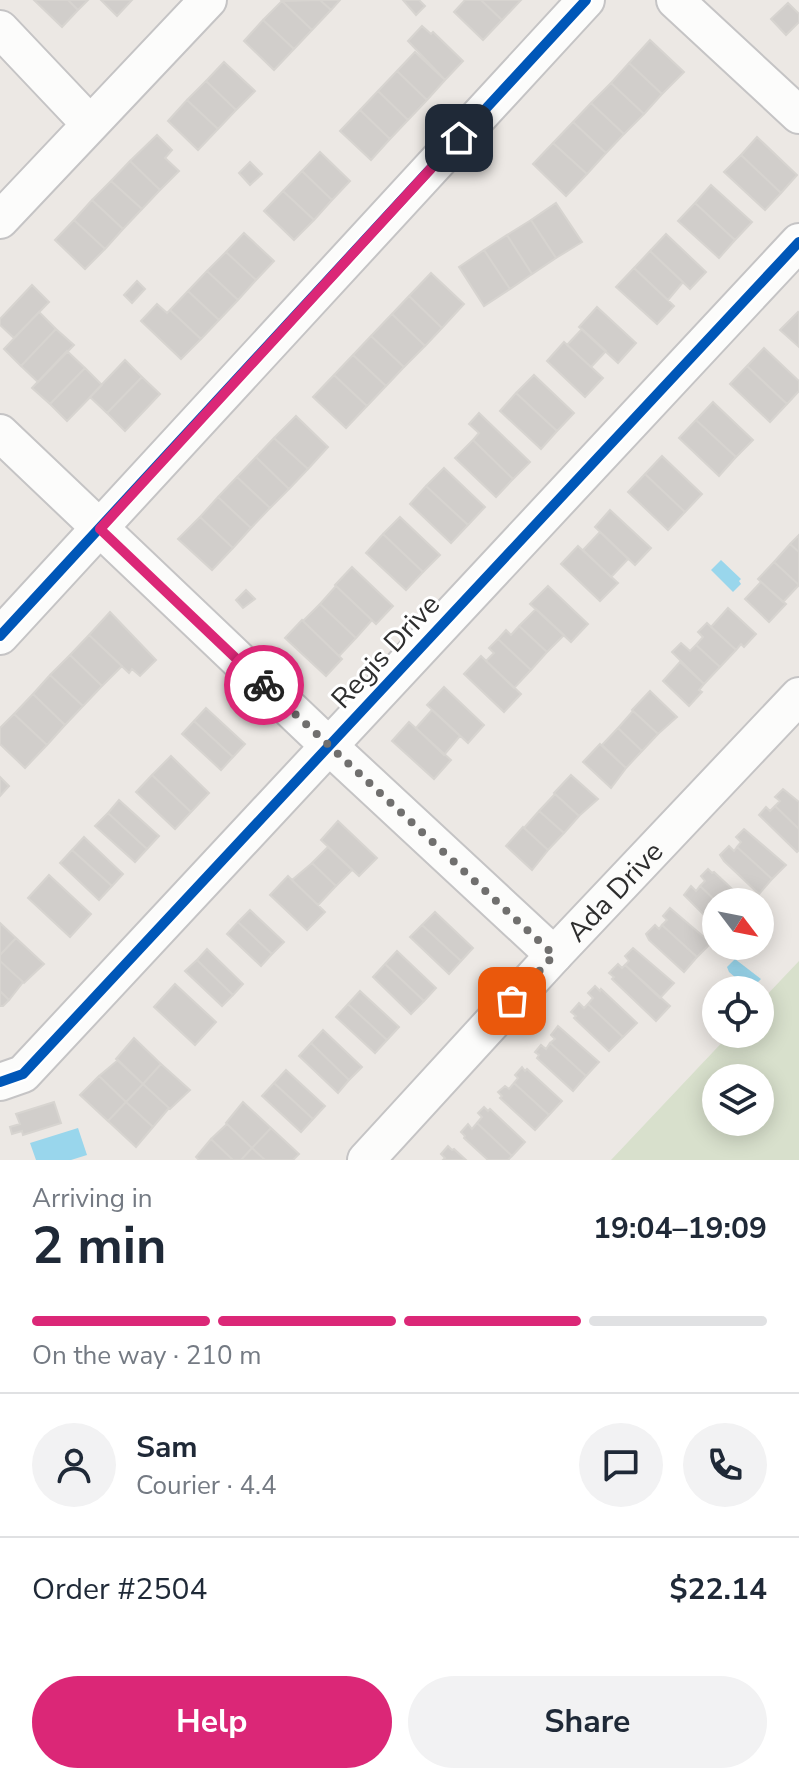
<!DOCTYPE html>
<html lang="en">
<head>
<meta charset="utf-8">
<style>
	body { margin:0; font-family:"Nunito Sans",sans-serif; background:#f2f2f3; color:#1f2937; height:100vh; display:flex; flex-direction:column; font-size:30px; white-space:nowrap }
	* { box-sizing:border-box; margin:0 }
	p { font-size:26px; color:#747a83 }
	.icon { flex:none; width:44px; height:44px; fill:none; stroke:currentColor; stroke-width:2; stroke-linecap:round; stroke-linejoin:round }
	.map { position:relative; height:1160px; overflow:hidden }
	.side { display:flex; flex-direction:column; background:#fff; flex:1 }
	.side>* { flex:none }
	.needle { width:52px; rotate:122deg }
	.fabs { position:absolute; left:702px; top:888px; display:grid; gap:16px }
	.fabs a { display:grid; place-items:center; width:72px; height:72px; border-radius:50%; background:#fff; box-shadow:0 4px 20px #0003; font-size:40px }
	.pin { position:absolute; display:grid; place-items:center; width:68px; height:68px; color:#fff; margin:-34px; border-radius:16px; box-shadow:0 4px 12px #0006 }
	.courier { position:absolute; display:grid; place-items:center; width:80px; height:80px; margin:-40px; border:6px solid #db2777; border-radius:50%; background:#fff; color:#222; box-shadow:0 2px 10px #0007 }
	.head em { font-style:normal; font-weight:700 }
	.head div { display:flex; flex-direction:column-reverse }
	.head { display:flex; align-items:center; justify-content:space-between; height:136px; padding:0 32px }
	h1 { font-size:52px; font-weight:700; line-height:60px }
	.bar { display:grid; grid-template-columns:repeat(4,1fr); gap:12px 8px; align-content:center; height:96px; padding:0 32px }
	.bar i { height:10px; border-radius:6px; background:#e0e1e3 }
	.bar .current { background:#db2777 }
	.bar p { grid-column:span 4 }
	.line { display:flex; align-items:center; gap:20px; padding:0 32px; border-top:2px solid #e0e1e3 }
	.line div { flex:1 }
	.round { display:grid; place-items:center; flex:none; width:84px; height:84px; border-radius:42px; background:#f2f2f3 }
	.button { display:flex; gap:16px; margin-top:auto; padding:16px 32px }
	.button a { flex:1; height:92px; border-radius:48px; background:#db2777; color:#fff; font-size:32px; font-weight:700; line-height:92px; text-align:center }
	.button a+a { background:#f2f2f3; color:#1f2937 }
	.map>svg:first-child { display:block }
	.cemetery { fill:#d8e0cc; fill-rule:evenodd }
	.water { fill:#99d6ec }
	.building { fill:#d1cecb; stroke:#d7d4d0; stroke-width:2 }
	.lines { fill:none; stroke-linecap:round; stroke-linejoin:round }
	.minor-casing { stroke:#c5c4c5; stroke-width:40 }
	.minor { stroke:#fcfcfb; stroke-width:36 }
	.cycleway-casing { stroke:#fff; stroke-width:15 }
	.cycleway { stroke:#0057b8; stroke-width:10 }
	.done { stroke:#706f6e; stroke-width:8; stroke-dasharray:0 14.4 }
	.route { stroke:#db2777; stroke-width:10 }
	.labels { text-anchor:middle; stroke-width:6; stroke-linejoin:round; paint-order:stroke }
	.street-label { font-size:28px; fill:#2e2e2e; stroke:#fff }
</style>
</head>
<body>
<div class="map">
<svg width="799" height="1160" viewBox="0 0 799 1160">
	<rect width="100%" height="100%" fill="#ece8e4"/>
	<!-- cemetery -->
	<path class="cemetery" d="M799,961V1160H611L730,1034H760V1002ZM716,1078H760V1122H716Z"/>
	<!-- water -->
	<path class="water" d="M721,560L741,579L739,581L741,584L733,592L711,570Z
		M735,959L761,979L750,990L729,972L727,967Z
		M78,1128L87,1155L71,1160H36L30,1143Z"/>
	<!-- building -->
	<path class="building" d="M34,0H68L78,10L62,27Z
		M68,0H88L78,10Z
		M101,0H132L117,16Z
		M320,0L331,10L312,30L282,1Z
		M320,0H340L331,10Z
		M403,0H419L425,6L416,15Z
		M465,0H481L502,20L483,40L454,12Z
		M481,0H521L502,20Z
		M282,1L312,30L294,49L263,20Z
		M788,3L799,14V22L786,35L771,19Z
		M263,20L294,49L274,70L244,41Z
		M422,26L431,34L433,32L463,61L445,80L408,41Z
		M650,40L684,72L662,94L629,63Z
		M415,52L445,80L427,100L397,71Z
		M224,62L255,91L236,110L206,81Z
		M629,63L662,94L644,114L611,83Z
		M397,71L427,100L408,120L378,91Z
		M206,81L236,110L218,129L187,100Z
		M611,83L644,114L624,134L591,103Z
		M378,91L408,120L390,139L360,110Z
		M187,100L218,129L198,150L168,121Z
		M591,103L624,134L606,153L573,122Z
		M360,110L390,139L371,160L340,131Z
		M573,122L606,153L587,174L553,143Z
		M157,135L172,150L165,158L179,171L160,190L130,161Z
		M757,137L797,175L781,193L741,155Z
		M553,143L587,174L566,196L533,164Z
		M320,152L350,181L332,200L302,171Z
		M741,155L781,193L765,210L724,172Z
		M130,161L160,190L142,209L111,181Z
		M250,162L262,174L250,185L239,173Z
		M302,171L332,200L314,220L283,191Z
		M111,181L142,209L123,229L92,200Z
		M711,185L752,222L735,240L695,203Z
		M283,191L314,220L294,240L264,211Z
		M92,200L123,229L105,249L74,220Z
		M556,203L582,242L556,258L531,220Z
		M695,203L735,240L719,258L678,221Z
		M74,220L105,249L85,269L55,240Z
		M531,220L556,258L532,274L507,235Z
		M244,233L274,261L256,280L226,252Z
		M666,234L706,272L690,289L650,251Z
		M507,235L532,274L510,289L484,250Z
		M484,250L510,289L484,306L459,267Z
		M650,251L683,282L668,300L634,268Z
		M226,252L256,280L238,300L207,271Z
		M634,268L674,306L657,324L616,287Z
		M207,271L238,300L219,320L188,291Z
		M431,273L464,304L442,328L409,296Z
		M137,281L145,289L132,303L124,295Z
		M32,285L49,302L14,338L0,325V319Z
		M188,291L219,320L201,339L170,310Z
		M409,296L442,328L425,346L392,314Z
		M157,304L167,313L170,310L201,339L181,359L141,321Z
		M597,307L636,343L618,363L579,327Z
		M39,312L56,329L21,366L4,349Z
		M798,312L799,313V347L780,330Z
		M392,314L425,346L404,367L371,336Z
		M56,329L74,345L38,382L21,366Z
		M582,329L606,351L591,367L567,345Z
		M371,336L404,367L386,386L353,355Z
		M564,342L603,378L585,397L547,361Z
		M764,348L799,381V391L787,404L747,366Z
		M67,351L85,368L50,404L32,388Z
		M353,355L386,386L367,406L334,375Z
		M125,360L142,377L107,413L90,397Z
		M747,366L787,404L770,422L730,384Z
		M85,368L102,385L67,421L50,404Z
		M334,375L367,406L346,428L313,397Z
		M534,375L574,413L557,431L516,393Z
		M142,377L160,394L125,431L107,413Z
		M516,393L557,431L541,449L500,411Z
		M713,402L753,440L736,457L696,420Z
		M479,413L530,462L513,479L473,440L479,433L469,424Z
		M296,416L328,447L308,469L274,438Z
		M696,420L736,457L719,476L679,438Z
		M274,438L308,469L289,489L256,457Z
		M473,440L513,479L496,497L455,458Z
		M662,456L702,494L685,512L645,474Z
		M256,457L289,489L270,508L237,477Z
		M444,468L485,507L468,525L426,486Z
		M645,474L685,512L668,530L628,492Z
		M237,477L270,508L251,528L218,497Z
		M426,486L468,525L451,543L410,504Z
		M218,497L251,528L233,548L200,517Z
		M610,510L651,548L635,565L595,527Z
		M200,517L233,548L212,570L178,539Z
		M400,517L440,555L423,572L383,534Z
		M600,532L628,559L611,577L583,550Z
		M383,534L423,572L406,590L366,553Z
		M799,535V552L790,544Z
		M790,544L799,552V585L774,562Z
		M578,546L618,583L600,601L561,564Z
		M774,562L799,585L783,602L758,579Z
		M352,567L393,606L376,624L335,585Z
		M761,582L786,604L769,622L745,599Z
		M336,586L372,620L356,638L320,604Z
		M548,586L588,624L571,642L530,604Z
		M246,590L255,599L243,608L236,600Z
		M320,604L356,638L339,656L303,621Z
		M728,608L756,634L744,647L741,644L736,650L711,627Z
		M536,609L564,635L547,652L519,626Z
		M110,612L156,660L140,676L132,669L129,673L89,635Z
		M302,620L342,659L326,676L285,638Z
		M707,623L736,650L720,667L696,645L703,637L698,632Z
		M519,626L547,652L531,670L498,639L506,630L511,635Z
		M89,635L122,666L102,686L70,655Z
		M498,639L531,670L514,688L486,661L494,653L489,648Z
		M681,643L690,651L696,645L720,667L704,684L672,652Z
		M70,655L102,686L83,706L50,675Z
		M481,656L521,694L504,712L464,674Z
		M680,662L704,684L699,690L702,692L689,706L663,681Z
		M50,675L83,706L65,725L33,694Z
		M444,687L484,725L468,743L427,705Z
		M650,691L677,717L658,734L632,710Z
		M33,694L65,725L47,745L14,714Z
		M206,708L245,744L233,757L194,721Z
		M432,710L460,736L444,755L416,728Z
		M633,711L658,734L642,751L618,728Z
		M14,714L47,745L25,768L0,744V728Z
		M194,721L233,757L221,770L182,734Z
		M409,722L451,760L434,779L392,741Z
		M618,728L642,751L626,768L602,745Z
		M600,744L626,768L611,788L583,762Z
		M171,756L209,793L191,812L152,775Z
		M152,775L191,812L175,829L136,792Z
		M571,775L598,799L579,816L554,793Z
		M0,777L9,786L0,796Z
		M783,789L799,802V829L775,806L780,801L775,797Z
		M555,794L579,816L564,833L539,811Z
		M119,800L159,836L147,849L108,813Z
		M775,806L799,829V850L797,852L759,815L766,807L770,811Z
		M539,811L564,833L548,850L524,828Z
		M108,813L147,849L135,862L95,826Z
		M338,821L377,858L359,876L321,840Z
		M523,827L548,850L532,870L506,846Z
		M744,829L786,865L772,879L737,847L741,842L736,837Z
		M84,837L123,874L112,886L72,850Z
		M729,846L734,851L737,847L772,879L759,894L724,861L720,855Z
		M328,847L352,870L336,886L312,863Z
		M72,850L112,886L99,900L60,863Z
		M312,863L336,886L318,905L292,880Z
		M708,869L712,873L714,872L746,902H717L700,886L705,881L701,876Z
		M49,875L91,914L70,937L28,898Z
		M288,876L325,912L307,930L270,895Z
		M691,886L696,891L700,886L717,902L716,927L684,895Z
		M670,908L711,943L697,957L662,925L667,920L663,916Z
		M250,910L284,942L272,954L238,922Z
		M435,912L473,948L461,961L422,925Z
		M238,922L272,954L261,966L227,934Z
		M0,923L16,938L0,955Z
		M422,925L461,961L449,974L410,937Z
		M655,925L659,929L662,925L697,957L684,972L649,940L646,934Z
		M16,938L44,964L24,983L0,961V955Z
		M633,948L674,983L660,998L625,965L629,961L625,956Z
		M207,949L243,984L233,995L197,960Z
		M397,951L436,988L424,1001L385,964Z
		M197,960L233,995L222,1006L185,971Z
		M0,961L23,982L9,1000L0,991Z
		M385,964L424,1001L411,1014L373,977Z
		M618,964L622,968L625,965L670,1006L656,1021L612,979L614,977L609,973Z
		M175,984L216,1022L195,1045L154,1007Z
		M595,986L600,991L601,989L637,1023L623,1037L588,1004L593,998L588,993Z
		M0,991L9,1000L3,1006H0Z
		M360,991L399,1027L387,1040L348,1004Z
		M579,1003L584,1008L588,1004L623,1037L609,1051L574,1018L576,1016L571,1012Z
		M348,1004L387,1040L375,1053L336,1017Z
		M558,1026L599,1062L586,1076L550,1043L555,1039L551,1035Z
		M323,1030L362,1067L349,1080L311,1043Z
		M134,1038L161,1064L143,1084L116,1059Z
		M311,1043L349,1080L338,1093L299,1056Z
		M550,1043L586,1076L573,1091L537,1058L539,1055L535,1052L541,1045L546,1049Z
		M118,1060L143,1084L126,1102L99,1076Z
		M161,1064L190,1090L170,1109L143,1084Z
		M522,1067L525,1071L527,1069L562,1101L549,1115L514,1083L518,1078L515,1075Z
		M286,1070L325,1106L313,1119L274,1083Z
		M99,1076L126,1102L108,1121L80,1095Z
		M274,1083L313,1119L301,1132L262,1096Z
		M514,1083L549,1115L535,1130L500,1098L502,1096L498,1092L505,1086L509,1089Z
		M143,1084L169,1108L153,1127L126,1102Z
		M54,1102L61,1123L23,1135L22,1131L12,1134L10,1127L20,1124L16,1114Z
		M126,1102L153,1127L136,1147L108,1121Z
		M243,1102L271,1128L252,1148L226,1123Z
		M484,1107L488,1111L490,1109L525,1142L512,1156L477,1123L482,1117L478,1113Z
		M477,1123L512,1156L508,1160H488L464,1138L465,1136L461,1132L468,1124L472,1129Z
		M227,1124L252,1148L241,1160H233L211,1139Z
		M271,1128L299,1154L293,1160H265L252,1148Z
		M211,1139L233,1160H199L196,1157Z
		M448,1146L452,1150L454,1149L466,1160H443L445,1158L441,1154Z
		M252,1148L265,1160H241Z"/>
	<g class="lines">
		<!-- minor casing -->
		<g class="minor-casing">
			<g id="minor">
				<path d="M675,0L799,115"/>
				<path d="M0,29L90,124"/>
				<path d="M0,220L208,0"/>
				<path d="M0,433L329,746L554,955"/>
				<path d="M0,636L586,0"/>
				<path d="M0,1082L23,1074L799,242"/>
				<path id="s1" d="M366,1160L554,955L799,696"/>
			</g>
		</g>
		<!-- minor -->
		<use href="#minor" class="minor"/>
		<!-- cycleway casing -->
		<g class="cycleway-casing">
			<path id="cycleway" d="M0,636L586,0
				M0,1082L23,1074L799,242"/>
		</g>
		<!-- cycleway -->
		<use href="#cycleway" class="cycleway"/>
	</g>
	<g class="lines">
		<!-- done -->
		<path class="done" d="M264,685L554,955L512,1001"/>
		<!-- route -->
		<path class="route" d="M264,685L100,529L459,138"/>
	</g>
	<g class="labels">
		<!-- street labels -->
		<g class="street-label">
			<text transform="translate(385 651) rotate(-47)" y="10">Regis Drive</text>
			<text dy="10" stroke="none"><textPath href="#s1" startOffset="366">Ada Drive</textPath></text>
		</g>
	</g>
</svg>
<div class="fabs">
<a><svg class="needle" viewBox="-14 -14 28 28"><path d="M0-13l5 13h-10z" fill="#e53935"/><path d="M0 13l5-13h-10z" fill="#747a83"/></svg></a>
<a><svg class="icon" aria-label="locate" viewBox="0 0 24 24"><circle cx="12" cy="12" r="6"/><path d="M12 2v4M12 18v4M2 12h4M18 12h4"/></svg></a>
<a><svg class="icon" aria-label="layers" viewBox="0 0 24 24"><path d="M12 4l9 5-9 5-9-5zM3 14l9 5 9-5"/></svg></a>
</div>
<div class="pin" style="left:512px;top:1001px;background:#ea580c"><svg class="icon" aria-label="bag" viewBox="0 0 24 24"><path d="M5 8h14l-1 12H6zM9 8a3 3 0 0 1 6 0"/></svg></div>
<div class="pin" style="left:459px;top:138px;background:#1f2937"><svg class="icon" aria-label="home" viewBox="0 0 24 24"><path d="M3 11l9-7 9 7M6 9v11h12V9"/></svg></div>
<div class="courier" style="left:264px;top:685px"><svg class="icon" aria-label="bike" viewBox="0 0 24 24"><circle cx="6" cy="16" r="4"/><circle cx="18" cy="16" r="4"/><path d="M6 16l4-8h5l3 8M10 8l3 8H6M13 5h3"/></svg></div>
</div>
<section class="side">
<div class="head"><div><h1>2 min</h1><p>Arriving in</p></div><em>19:04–19:09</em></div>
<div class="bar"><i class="current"></i><i class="current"></i><i class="current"></i><i></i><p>On the way · 210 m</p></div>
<div class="line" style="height:144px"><a class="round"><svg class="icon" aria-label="person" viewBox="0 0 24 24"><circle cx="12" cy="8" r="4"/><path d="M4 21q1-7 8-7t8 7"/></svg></a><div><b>Sam</b><p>Courier · 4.4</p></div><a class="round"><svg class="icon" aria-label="chat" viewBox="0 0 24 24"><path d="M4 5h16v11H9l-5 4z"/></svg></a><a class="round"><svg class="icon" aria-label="phone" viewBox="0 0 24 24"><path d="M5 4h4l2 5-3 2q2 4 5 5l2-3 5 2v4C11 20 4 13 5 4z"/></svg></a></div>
<div class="line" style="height:104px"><div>Order #2504</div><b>$22.14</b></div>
<div class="button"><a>Help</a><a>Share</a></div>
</section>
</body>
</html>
